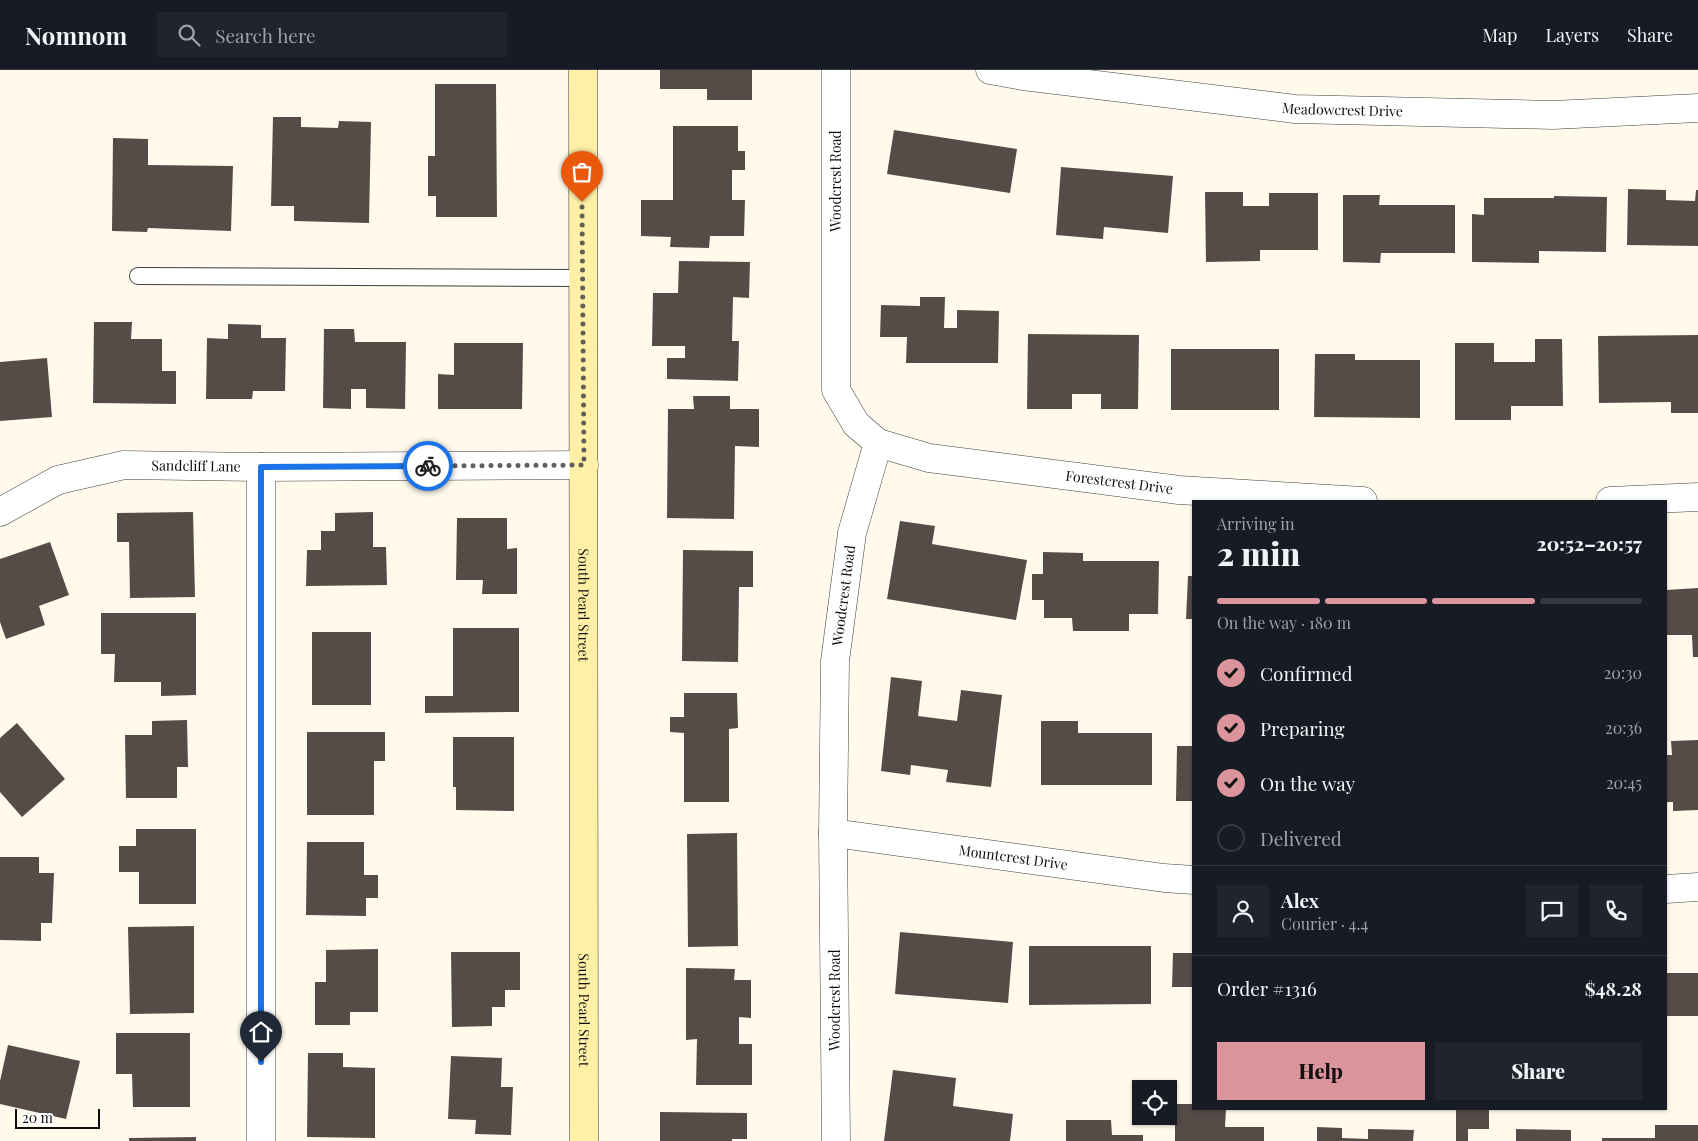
<!DOCTYPE html>
<html lang="en">
<head>
<meta charset="utf-8">
<style>
	body { margin:0; font-family:"Playfair Display",serif; background:#20242c; color:#f1f3f6; height:100vh; display:flex; flex-direction:column; font-size:19px; white-space:nowrap }
	* { box-sizing:border-box; margin:0 }
	p { font-size:16px; color:#9ea1a6 }
	.icon { flex:none; width:28px; height:28px; fill:none; stroke:currentColor; stroke-width:2; stroke-linecap:round; stroke-linejoin:round }
	.map { position:relative; flex:1; overflow:hidden }
	.panel { position:absolute; left:1192px; top:430px; width:475px; height:610px; display:flex; flex-direction:column; background:#171b24; border-radius:0px; box-shadow:0 1px 4px #0004 }
	.panel>* { flex:none }
	.fabs { position:absolute; left:1132px; top:1010px; display:grid; gap:10px }
	.fabs a { display:grid; place-items:center; width:45px; height:45px; border-radius:0px; background:#171b24; box-shadow:0 1px 4px #0004; font-size:25px }
	.scale { position:absolute; left:15px; bottom:12px; width:85px; box-sizing:border-box; padding-left:5px; border:2px solid #0c0c0c; border-top:0; font-size:14px; line-height:18px; white-space:nowrap; color:#0c0c0c; -webkit-text-stroke:4px #fff; paint-order:stroke }
	.pin { position:absolute; display:grid; place-items:center; width:42px; height:42px; color:#fff; margin:-51px -21px; border-radius:50% 50% 50% 0; rotate:-45deg; box-shadow:0 0 5px #0007 }
	.pin .icon { rotate:45deg }
	.courier { position:absolute; display:grid; place-items:center; width:50px; height:50px; margin:-25px; border:4px solid #1a73e8; border-radius:50%; background:#fff; color:#222; box-shadow:0 1px 6px #0007 }
	.overview em { font-style:normal; font-weight:800 }
	.overview div { display:flex; flex-direction:column-reverse }
	.overview { display:flex; align-items:center; justify-content:space-between; height:85px; padding:0 25px }
	h1 { font-size:32px; font-weight:800; line-height:38px }
	.bar { display:grid; grid-template-columns:repeat(4,1fr); gap:8px 5px; align-content:center; height:60px; padding:0 25px }
	.bar i { height:6px; border-radius:4px; background:#363941 }
	.bar .selected { background:#db939c }
	.bar p { grid-column:span 4 }
	.line { display:flex; align-items:center; gap:12px; padding:0 25px; border-top:1px solid #363941 }
	.line div { flex:1 }
	.round { display:grid; place-items:center; flex:none; width:52px; height:52px; border-radius:0px; background:#20242c }
	ol { padding:0 25px; list-style:none }
	li { display:flex; align-items:center; gap:15px; height:55px }
	li p { margin-inline-start:auto }
	li .icon { padding:5px; border-radius:50%; background:#db939c; color:#111; stroke-width:4 }
	li:last-child { color:#9ea1a6 }
	li i { width:28px; height:28px; border:2px solid #363941; border-radius:50% }
	.primary-button { display:flex; gap:10px; margin-top:auto; padding:10px 25px }
	.primary-button a { flex:1; height:58px; border-radius:0px; background:#db939c; color:#111; font-size:20px; font-weight:800; line-height:58px; text-align:center }
	.primary-button a+a { background:#20242c; color:#f1f3f6 }
	header { display:flex; align-items:center; gap:30px; box-sizing:border-box; height:70px; padding:0 25px; background:#171b24; border-bottom:1px solid #363941 }
	header strong { font-size:24px }
	nav { display:flex; gap:28px; margin-inline-start:auto; font-size:18px }
	.search { width:350px; height:45px; background:#20242c; display:flex; align-items:center; gap:12px; box-sizing:border-box; padding:0 18px; border-radius:0px; color:#9ea1a6; font-size:19px }
	.map>svg:first-child { display:block }
	.building { fill:#554c48 }
	.lines { fill:none; stroke-linecap:round; stroke-linejoin:round }
	.lane-casing { stroke:#3f3f3f; stroke-width:18 }
	.street-casing { stroke:#3f3f3f; stroke-width:29 }
	.secondary-casing { stroke:#2e2e2e; stroke-width:29 }
	.lane { stroke:#fff; stroke-width:16 }
	.street { stroke:#fff; stroke-width:28 }
	.secondary { stroke:#fff0a6; stroke-width:28 }
	.done { stroke:#615f5a; stroke-width:5; stroke-dasharray:0 9 }
	.route { stroke:#1a73e8; stroke-width:6 }
	.labels { text-anchor:middle; stroke-width:5; stroke-linejoin:round; paint-order:stroke }
	.street-label { font-size:14px; fill:#0c0c0c; stroke:#fff }
</style>
</head>
<body>
<header>
<strong>Nomnom</strong>
<div class="search"><svg class="icon" aria-label="search" viewBox="0 0 24 24"><circle cx="10" cy="10" r="6"/><path d="M15 15l6 6"/></svg>Search here</div>
<nav><a>Map</a><a>Layers</a><a>Share</a></nav>
</header>
<div class="map">
<svg width="1698" height="1071" viewBox="0 0 1698 1071">
	<rect width="100%" height="100%" fill="#fffaeb"/>
	<!-- building -->
	<path class="building" d="M660,0H752V30H707V19H660Z
		M435,14H496L497,147H436V126H428V86H435Z
		M273,47H301V57L338,58L339,51L371,52L369,153L294,151V136H271Z
		M673,56H738V81H745V100H732V130H745L744,166H710L709,178L670,177L671,167L641,166V130H673Z
		M894,60L1017,79L1010,123L887,104Z
		M113,68L148,69V95L233,96L231,161L148,158L147,162L112,161Z
		M1061,97L1173,106L1168,163L1104,157L1103,169L1056,165Z
		M1628,119L1666,120V130L1695,131L1696,120H1698V176L1627,175Z
		M1205,122H1243V136H1269V123H1318V180H1260V191L1206,192Z
		M1343,125H1380L1379,135H1455V183H1381L1380,193L1343,192Z
		M1554,126L1607,127L1606,182L1539,181V193L1472,192V144L1484,145V128H1554Z
		M679,191L750,192L749,228L733,227L732,271H739L738,311L667,309V288H685V276H652L653,223H678Z
		M920,227H945L944,258H957V240L999,241L998,293H906L907,267H880L881,235L920,236Z
		M94,252H132L131,269H162V301H176V334L93,333Z
		M228,254L261,255V268H286L285,321H253L252,329H206L207,268L228,269Z
		M324,259H354L355,272H406L405,339L366,338V319H351V339L323,338Z
		M1028,264L1139,265L1138,339H1101V324H1072V339H1027Z
		M1698,265V343H1671V332L1599,333L1598,266Z
		M1535,269H1562L1563,336H1511V350H1455V273H1494V292H1535Z
		M454,273H523L522,339H438V304L454,305Z
		M1171,279H1279V340H1171Z
		M1315,284H1355V290H1420V348L1314,347Z
		M47,288L52,347L0,351V292Z
		M693,326H730V339H759V377L735,376L734,449L667,448L668,339H694Z
		M193,442L195,527L130,528L129,472H117V443Z
		M373,442V477H386L387,515L306,516L307,480H321V461H335V443Z
		M457,448H507V479L517,478V524H482L483,510H456Z
		M900,451L935,456L932,474L1027,490L1016,550L887,529Z
		M50,472L69,525L39,536L45,555L6,569L0,552V489Z
		M683,480L753,481V517H739L738,592L682,591Z
		M1043,482L1083,483V491H1159L1158,544H1129V561H1073L1072,548H1044V530H1032V504H1043Z
		M1188,506H1194V549H1186Z
		M1698,518V587H1693L1692,565H1666V520Z
		M101,543H196V625L161,626V612H114L115,584H101Z
		M453,558H519V642L425,643V626H453Z
		M312,562H371V635H312Z
		M891,607L922,611L918,646L957,651L961,620L1002,625L991,717L946,712L948,700L911,695L910,705L881,701Z
		M684,623H737L738,658L729,659V732H684V663L670,662V647H684Z
		M187,650L188,697H177V728H126L125,665H152V651Z
		M1041,651H1078V663H1152V715H1041Z
		M17,653L65,709L22,747L0,722V668Z
		M307,662H385V691H374V745H307Z
		M453,667H514V741L456,740V717H453Z
		M1698,670V740L1673,741V732H1666V685H1672L1671,671Z
		M1177,676H1194V731H1176Z
		M136,759H196V834H139V802H119V776H136Z
		M737,763L738,876L688,877L687,764Z
		M307,772H364V805H378V828H366V846L306,845Z
		M0,787H39V803H54L52,853H41V871L0,870Z
		M194,856V943L130,944L128,857Z
		M900,862L1013,872L1008,933L895,924Z
		M1029,876H1151V934L1029,935Z
		M378,879V942H350V955H315V912H326V880Z
		M451,882H520V920H505V937H492V956L452,957Z
		M1173,883H1194V917H1172Z
		M686,898L735,899L734,910H751V948L739,947V974H752V1015H696L697,969L686,970Z
		M1666,903H1698V946H1666Z
		M116,963H190V1037H133L132,1004H116Z
		M8,975L80,991L66,1049L0,1034V1011Z
		M308,983H343V997L375,998V1068L307,1067Z
		M451,986L502,988L501,1017H513L511,1065L475,1064L476,1050L448,1049Z
		M893,1000L956,1008L953,1036L1013,1044L1010,1071H884Z
		M1175,1034H1194V1039H1226L1225,1057H1264V1071H1175Z
		M1456,1039H1489V1059H1468V1071H1456Z
		M660,1042L747,1043V1069H732V1071H660Z
		M1066,1050H1111L1112,1065H1143V1071H1066Z
		M1655,1055H1698V1071H1602V1068H1655Z
		M1317,1057L1342,1058V1068L1368,1069V1059L1414,1060L1413,1071H1317Z
		M1516,1059L1571,1060V1071H1516Z
		M196,1067V1071H129V1068Z"/>
	<g class="lines">
		<!-- lane casing -->
		<g class="lane-casing">
			<path id="lane" d="M138,206L582,208"/>
		</g>
		<!-- street casing -->
		<g class="street-casing">
			<g id="street">
				<path id="s1" d="M990,0L1023,6L1295,39L1553,45L1698,38"/>
				<path id="s2" d="M878,373L929,388L1179,420L1363,431"/>
				<path d="M261,397V1071"/>
				<path d="M1610,431L1698,427"/>
				<path id="s3" d="M0,442L58,410L124,395L261,397L584,395"/>
				<path id="s4" d="M833,763L1164,808L1194,810"/>
				<path d="M1666,819L1698,817"/>
				<path id="s5" d="M836,1071L833,763L835,591L852,463L878,373L856,354L836,320V0"/>
			</g>
		</g>
		<!-- secondary casing -->
		<g class="secondary-casing">
			<g id="secondary">
				<path id="s6" d="M583,0L584,1071"/>
			</g>
		</g>
		<!-- lane -->
		<use href="#lane" class="lane"/>
		<!-- street -->
		<use href="#street" class="street"/>
		<!-- secondary -->
		<use href="#secondary" class="secondary"/>
	</g>
	<g class="lines">
		<!-- done -->
		<path class="done" d="M428,396L584,395L582,132"/>
		<!-- route -->
		<path class="route" d="M261,992V397L428,396"/>
	</g>
	<g class="labels">
		<!-- street labels -->
		<g class="street-label">
			<text dy="5" stroke="none"><textPath href="#s1" startOffset="355">Meadowcrest Drive</textPath></text>
			<text transform="translate(836 111) rotate(-90)" y="5">Woodcrest Road</text>
			<text dy="5" stroke="none"><textPath href="#s3" startOffset="206">Sandcliff Lane</textPath></text>
			<text dy="5" stroke="none"><textPath href="#s2" startOffset="245">Forestcrest Drive</textPath></text>
			<text dy="5" stroke="none"><textPath href="#s5" startOffset="546">Woodcrest Road</textPath></text>
			<text dy="5" stroke="none"><textPath href="#s6" startOffset="535">South Pearl Street</textPath></text>
			<text dy="5" stroke="none"><textPath href="#s4" startOffset="182">Mountcrest Drive</textPath></text>
			<text transform="translate(835 930) rotate(-90)" y="5">Woodcrest Road</text>
			<text dy="5" stroke="none"><textPath href="#s6" startOffset="940">South Pearl Street</textPath></text>
		</g>
	</g>
</svg>
<div class="fabs">
<a><svg class="icon" aria-label="locate" viewBox="0 0 24 24"><circle cx="12" cy="12" r="6"/><path d="M12 2v4M12 18v4M2 12h4M18 12h4"/></svg></a>
</div>
<div class="scale">20 m</div>
<div class="pin" style="left:582px;top:132px;background:#ea580c"><svg class="icon" aria-label="bag" viewBox="0 0 24 24"><path d="M5 8h14l-1 12H6zM9 8a3 3 0 0 1 6 0"/></svg></div>
<div class="pin" style="left:261px;top:992px;background:#1f2937"><svg class="icon" aria-label="home" viewBox="0 0 24 24"><path d="M3 11l9-7 9 7M6 9v11h12V9"/></svg></div>
<div class="courier" style="left:428px;top:396px"><svg class="icon" aria-label="bike" viewBox="0 0 24 24"><circle cx="6" cy="16" r="4"/><circle cx="18" cy="16" r="4"/><path d="M6 16l4-8h5l3 8M10 8l3 8H6M13 5h3"/></svg></div>
<section class="panel">
<div class="overview"><div><h1>2 min</h1><p>Arriving in</p></div><em>20:52–20:57</em></div>
<div class="bar"><i class="selected"></i><i class="selected"></i><i class="selected"></i><i></i><p>On the way · 180 m</p></div>
<ol>
<li><svg class="icon" aria-label="check" viewBox="0 0 24 24"><path d="M5 12l5 5 9-10"/></svg>Confirmed<p>20:30</p></li>
<li><svg class="icon" aria-label="check" viewBox="0 0 24 24"><path d="M5 12l5 5 9-10"/></svg>Preparing<p>20:36</p></li>
<li><svg class="icon" aria-label="check" viewBox="0 0 24 24"><path d="M5 12l5 5 9-10"/></svg>On the way<p>20:45</p></li>
<li><i></i>Delivered</li>
</ol>
<div class="line" style="height:90px"><a class="round"><svg class="icon" aria-label="person" viewBox="0 0 24 24"><circle cx="12" cy="8" r="4"/><path d="M4 21q1-7 8-7t8 7"/></svg></a><div><b>Alex</b><p>Courier · 4.4</p></div><a class="round"><svg class="icon" aria-label="chat" viewBox="0 0 24 24"><path d="M4 5h16v11H9l-5 4z"/></svg></a><a class="round"><svg class="icon" aria-label="phone" viewBox="0 0 24 24"><path d="M5 4h4l2 5-3 2q2 4 5 5l2-3 5 2v4C11 20 4 13 5 4z"/></svg></a></div>
<div class="line" style="height:65px"><div>Order #1316</div><b>$48.28</b></div>
<div class="primary-button"><a>Help</a><a>Share</a></div>
</section>
</div>
</body>
</html>
